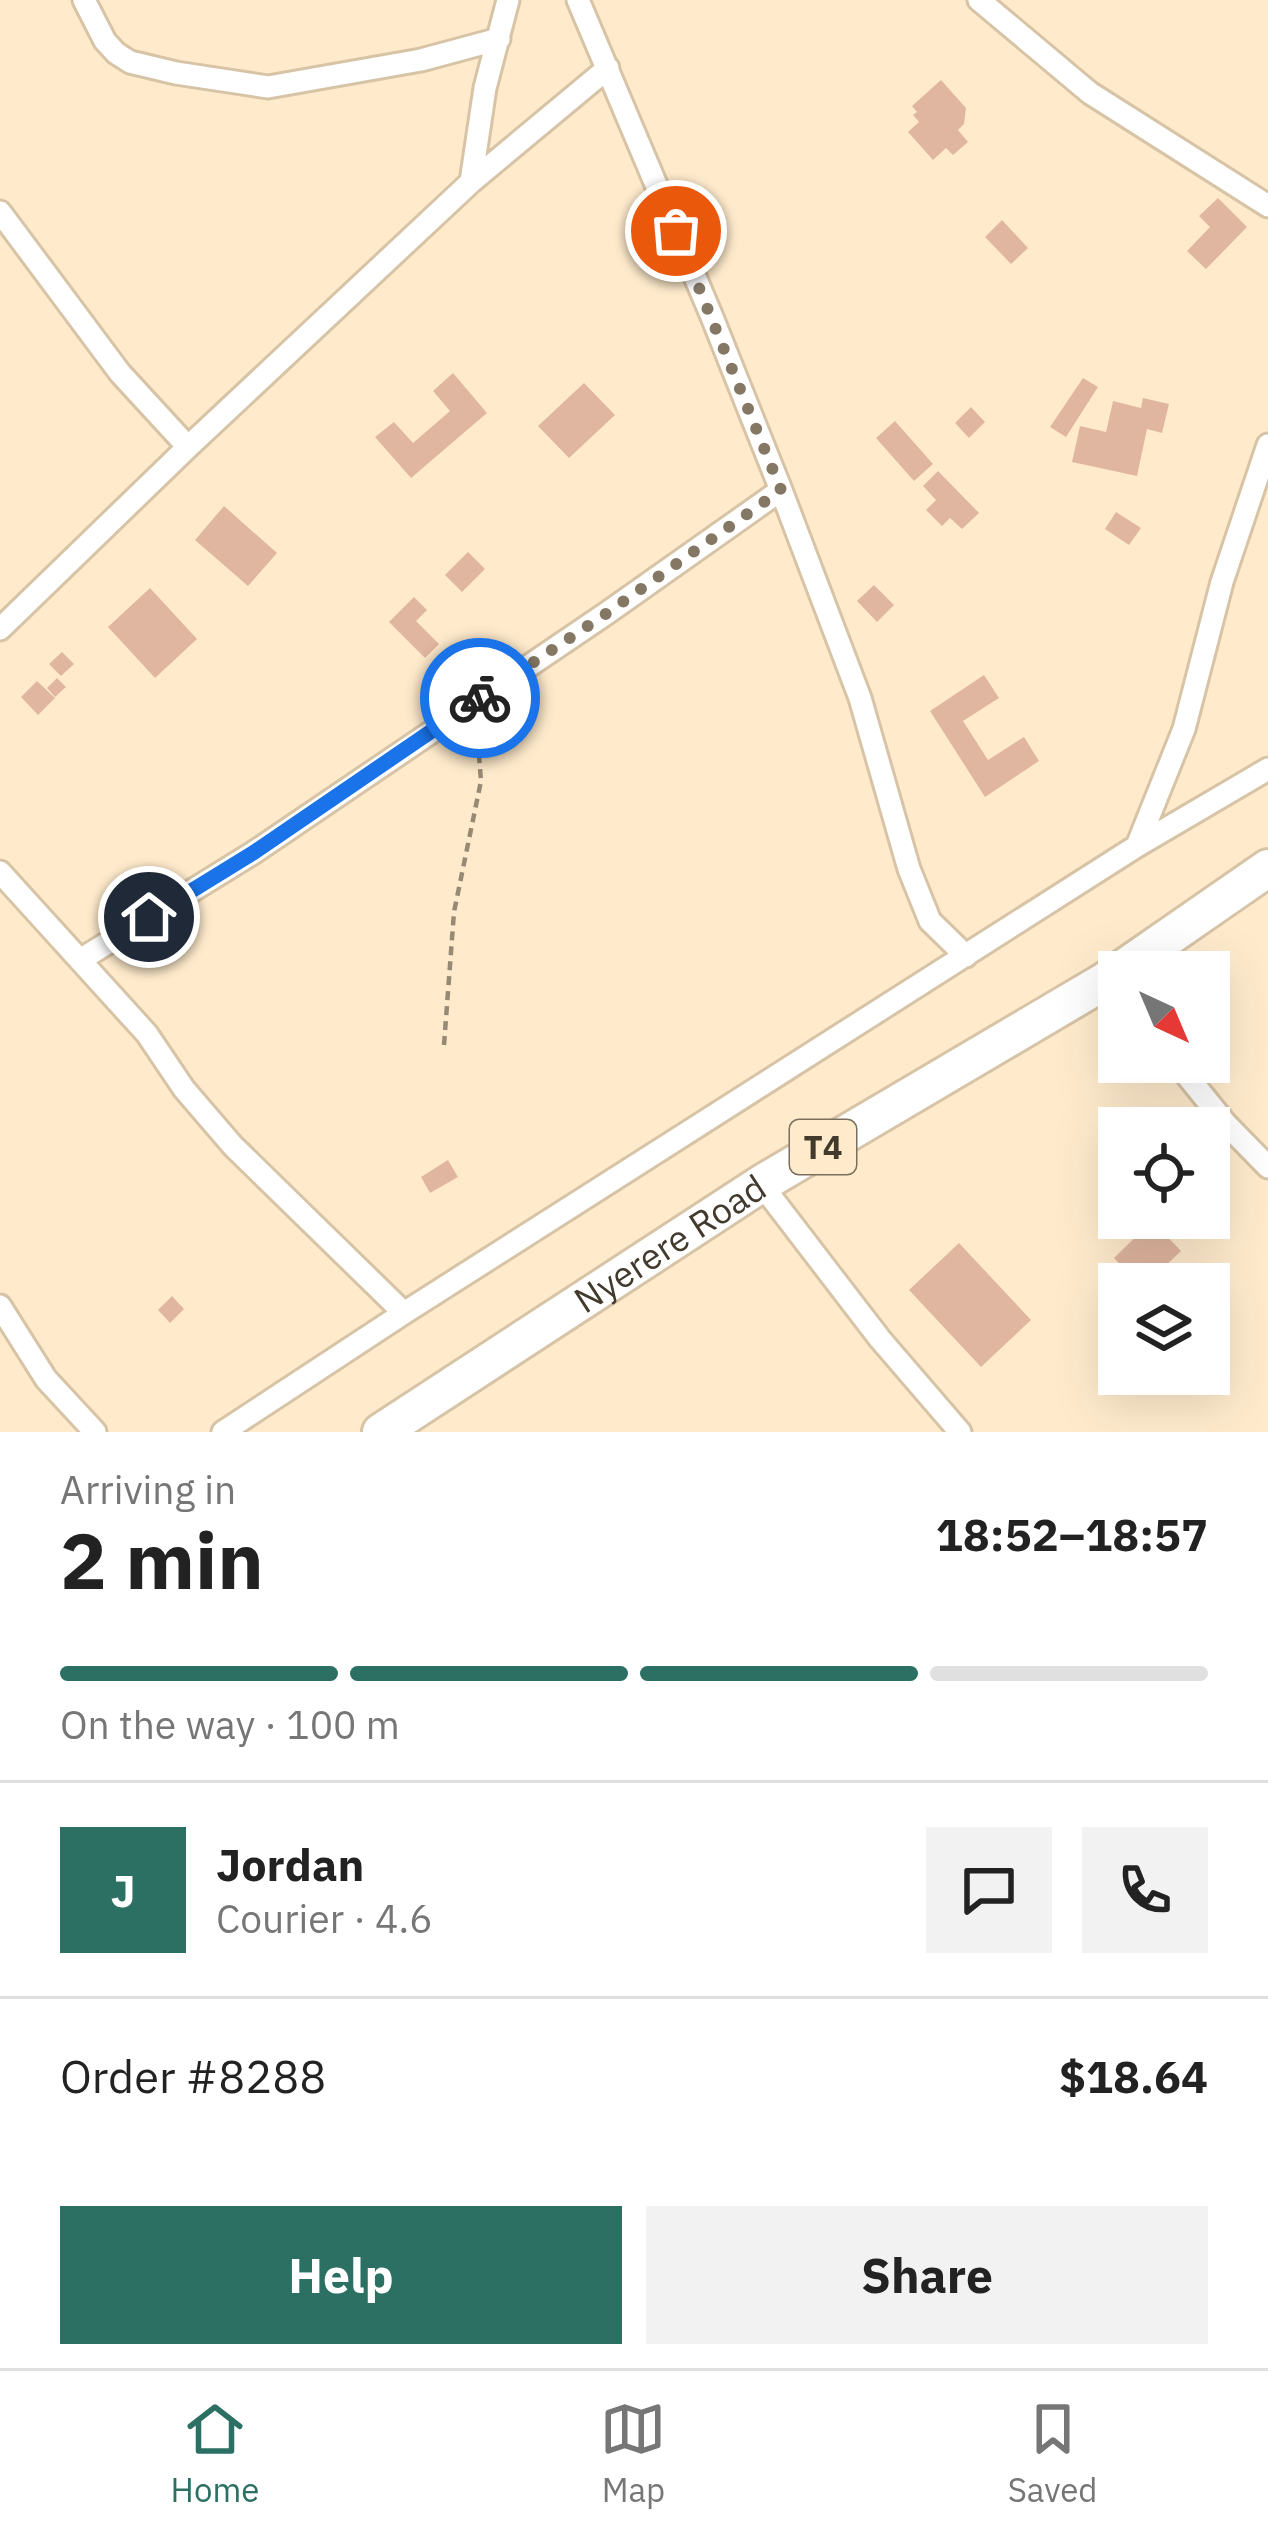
<!DOCTYPE html>
<html lang="en">
<head>
<meta charset="utf-8">
<style>
	body { margin:0; font-family:"IBM Plex Sans",sans-serif; background:#f2f2f2; color:#222; height:100vh; display:flex; flex-direction:column; font-size:45px; white-space:nowrap }
	* { box-sizing:border-box; margin:0 }
	p { font-size:39px; color:#767676 }
	.icon { flex:none; width:66px; height:66px; fill:none; stroke:currentColor; stroke-width:2; stroke-linecap:round; stroke-linejoin:round }
	.map { position:relative; height:1432px; overflow:hidden }
	.drawer { display:flex; flex-direction:column; background:#fff; flex:1 }
	.drawer>* { flex:none }
	.needle { width:78px; rotate:136deg }
	.controls { position:absolute; left:1098px; top:951px; display:grid; gap:24px }
	.controls a { display:grid; place-items:center; width:132px; height:132px; border-radius:0px; background:#fff; box-shadow:0 12px 48px #0002; font-size:60px }
	.pin { position:absolute; display:grid; place-items:center; width:102px; height:102px; color:#fff; margin:-51px; border:6px solid #fff; border-radius:50%; box-shadow:0 3px 12px #0007 }
	.courier { position:absolute; display:grid; place-items:center; width:120px; height:120px; margin:-60px; border:9px solid #1a73e8; border-radius:50%; background:#fff; color:#222; box-shadow:0 3px 15px #0007 }
	.headline em { font-style:normal; font-weight:700 }
	.headline div { display:flex; flex-direction:column-reverse }
	.headline { display:flex; align-items:center; justify-content:space-between; height:204px; padding:0 60px }
	h1 { font-size:78px; font-weight:700; line-height:90px }
	.bar { display:grid; grid-template-columns:repeat(4,1fr); gap:18px 12px; align-content:center; height:144px; padding:0 60px }
	.bar i { height:15px; border-radius:9px; background:#e0e0e0 }
	.bar .current { background:#2b7063 }
	.bar p { grid-column:span 4 }
	.line { display:flex; align-items:center; gap:30px; padding:0 60px; border-top:3px solid #e0e0e0 }
	.line div { flex:1 }
	.round { display:grid; place-items:center; flex:none; width:126px; height:126px; border-radius:0px; background:#f2f2f2 }
	.action { display:flex; gap:24px; margin-top:auto; padding:24px 60px }
	.action a { flex:1; height:138px; border-radius:0px; background:#2b7063; color:#fff; font-size:48px; font-weight:700; line-height:138px; text-align:center }
	.action a+a { background:#f2f2f2; color:#222 }
	.menu { display:flex; justify-content:space-around; align-items:center; height:168px; border-top:3px solid #e0e0e0; background:#fff; font-size:33px; color:#767676 }
	.menu a { display:grid; justify-items:center; gap:6px }
	.menu .current { color:#2b7063 }
	.map>svg:first-child { display:block }
	.building { fill:#e1b6a0 }
	.lines { fill:none; stroke-linecap:round; stroke-linejoin:round }
	.minor-casing { stroke:#d7c4a6; stroke-width:27 }
	.trunk-casing { stroke:#d7c4a6; stroke-width:42 }
	.path { stroke:#978a75; stroke-width:4.5; stroke-dasharray:9 6; stroke-linecap:butt }
	.minor { stroke:#fff; stroke-width:21 }
	.trunk { stroke:#fff; stroke-width:36 }
	.done { stroke:#847865; stroke-width:12; stroke-dasharray:0 21.6 }
	.route { stroke:#1a73e8; stroke-width:15 }
	.labels { text-anchor:middle; stroke-width:12; stroke-linejoin:round; paint-order:stroke }
	.shield { fill:#ffebcc; stroke:#7a6f5d; stroke-width:3 }
	.shield-label { font-size:33px; font-weight:bold; fill:#413a2d }
	.street-label { font-size:36px; fill:#413a2d; stroke:#ffebcc }
</style>
</head>
<body>
<div class="map">
<svg width="1268" height="1432" viewBox="0 0 1268 1432">
	<rect width="100%" height="100%" fill="#ffebcc"/>
	<!-- building -->
	<path class="building" d="M941,80L966,108L964,124L958,130L968,142L953,155L946,148L933,160L908,132L919,122L913,115L917,112L912,106Z
		M1218,198L1247,227L1206,269L1187,251L1210,227L1199,216Z
		M1002,220L1028,248L1011,264L985,237Z
		M453,373L487,413L411,478L375,437L394,422L413,443L450,411L433,391Z
		M1083,378L1098,387L1066,437L1050,427Z
		M584,383L615,415L569,458L538,426Z
		M1143,398L1169,404L1162,433L1147,429L1137,476L1072,462L1080,426L1106,432L1113,401L1141,408Z
		M971,407L985,422L969,438L955,423Z
		M895,421L933,464L914,481L876,438Z
		M938,471L979,513L962,529L950,518L942,526L926,510L936,500L923,486Z
		M224,506L277,553L248,586L195,540Z
		M1116,512L1141,528L1129,545L1105,529Z
		M468,552L485,569L462,592L445,575Z
		M874,585L894,605L877,622L857,601Z
		M150,588L197,639L155,678L108,627Z
		M414,597L427,610L416,621L439,644L425,658L389,622Z
		M62,652L74,664L61,676L49,664Z
		M984,675L999,698L963,721L988,760L1024,737L1039,761L985,797L930,711Z
		M57,678L66,687L55,697L47,688Z
		M37,681L55,698L38,715L21,697Z
		M448,1160L458,1177L430,1193L421,1177Z
		M1152,1221L1181,1251L1146,1284H1138L1114,1258Z
		M959,1243L1031,1320L981,1367L909,1290Z
		M172,1296L184,1309L170,1323L158,1310Z"/>
	<g class="lines">
		<!-- minor casing -->
		<g class="minor-casing">
			<path id="minor" d="M84,0L105,41L116,53L130,62L176,73L268,87L421,60L499,39
				M578,0L712,317L781,490L860,698L909,869L930,921L966,956
				M979,0L1090,93L1268,206
				M471,182L485,88L508,0
				M0,212L120,373L188,447
				M0,629L188,447L471,182L608,68
				M1137,846L1184,729L1222,582L1268,445
				M0,872L147,1034L184,1089L233,1146L404,1313
				M80,960L253,853L607,613L781,490
				M1176,1062L1226,1124L1268,1167
				M761,1184L880,1339L960,1432
				M0,1306L46,1379L95,1432
				M223,1432L404,1313L1137,846L1268,769"/>
		</g>
		<!-- trunk casing -->
		<g class="trunk-casing">
			<g id="trunk">
				<path id="s1" d="M381,1432L761,1184L1105,981L1268,868"/>
			</g>
		</g>
		<!-- path -->
		<path class="path" d="M444,1045L454,912L481,781L478,743L483,725"/>
		<!-- minor -->
		<use href="#minor" class="minor"/>
		<!-- trunk -->
		<use href="#trunk" class="trunk"/>
	</g>
	<g class="lines">
		<!-- done -->
		<path class="done" d="M480,698L607,613L781,490L676,231"/>
		<!-- route -->
		<path class="route" d="M149,917L253,853L480,698"/>
	</g>
	<g class="labels">
		<!-- shield labels -->
		<rect class="shield" x="790" y="1120" width="66" height="54" rx="9"/>
		<g class="shield-label">
			<text x="823" y="1159">T4</text>
		</g>
		<!-- street labels -->
		<g class="street-label">
			<text dy="13" stroke="none"><textPath href="#s1" startOffset="345">Nyerere Road</textPath></text>
		</g>
	</g>
</svg>
<div class="controls">
<a><svg class="needle" viewBox="-14 -14 28 28"><path d="M0-13l5 13h-10z" fill="#e53935"/><path d="M0 13l5-13h-10z" fill="#767676"/></svg></a>
<a><svg class="icon" aria-label="locate" viewBox="0 0 24 24"><circle cx="12" cy="12" r="6"/><path d="M12 2v4M12 18v4M2 12h4M18 12h4"/></svg></a>
<a><svg class="icon" aria-label="layers" viewBox="0 0 24 24"><path d="M12 4l9 5-9 5-9-5zM3 14l9 5 9-5"/></svg></a>
</div>
<div class="pin" style="left:676px;top:231px;background:#ea580c"><svg class="icon" aria-label="bag" viewBox="0 0 24 24"><path d="M5 8h14l-1 12H6zM9 8a3 3 0 0 1 6 0"/></svg></div>
<div class="pin" style="left:149px;top:917px;background:#1f2937"><svg class="icon" aria-label="home" viewBox="0 0 24 24"><path d="M3 11l9-7 9 7M6 9v11h12V9"/></svg></div>
<div class="courier" style="left:480px;top:698px"><svg class="icon" aria-label="bike" viewBox="0 0 24 24"><circle cx="6" cy="16" r="4"/><circle cx="18" cy="16" r="4"/><path d="M6 16l4-8h5l3 8M10 8l3 8H6M13 5h3"/></svg></div>
</div>
<section class="drawer">
<div class="headline"><div><h1>2 min</h1><p>Arriving in</p></div><em>18:52–18:57</em></div>
<div class="bar"><i class="current"></i><i class="current"></i><i class="current"></i><i></i><p>On the way · 100 m</p></div>
<div class="line" style="height:216px"><b class="round" style="background:#2b7063;color:#fff">J</b><div><b>Jordan</b><p>Courier · 4.6</p></div><a class="round"><svg class="icon" aria-label="chat" viewBox="0 0 24 24"><path d="M4 5h16v11H9l-5 4z"/></svg></a><a class="round"><svg class="icon" aria-label="phone" viewBox="0 0 24 24"><path d="M5 4h4l2 5-3 2q2 4 5 5l2-3 5 2v4C11 20 4 13 5 4z"/></svg></a></div>
<div class="line" style="height:156px"><div>Order #8288</div><b>$18.64</b></div>
<div class="action"><a>Help</a><a>Share</a></div>
</section>
<nav class="menu">
<a class="current"><svg class="icon" aria-label="home" viewBox="0 0 24 24"><path d="M3 11l9-7 9 7M6 9v11h12V9"/></svg>Home</a>
<a><svg class="icon" aria-label="map" viewBox="0 0 24 24"><path d="M3 6l6-2 6 2 6-2v14l-6 2-6-2-6 2zM9 4v14M15 6v14"/></svg>Map</a>
<a><svg class="icon" aria-label="saved" viewBox="0 0 24 24"><path d="M7 4h10v16l-5-4-5 4z"/></svg>Saved</a>
</nav>
</body>
</html>
